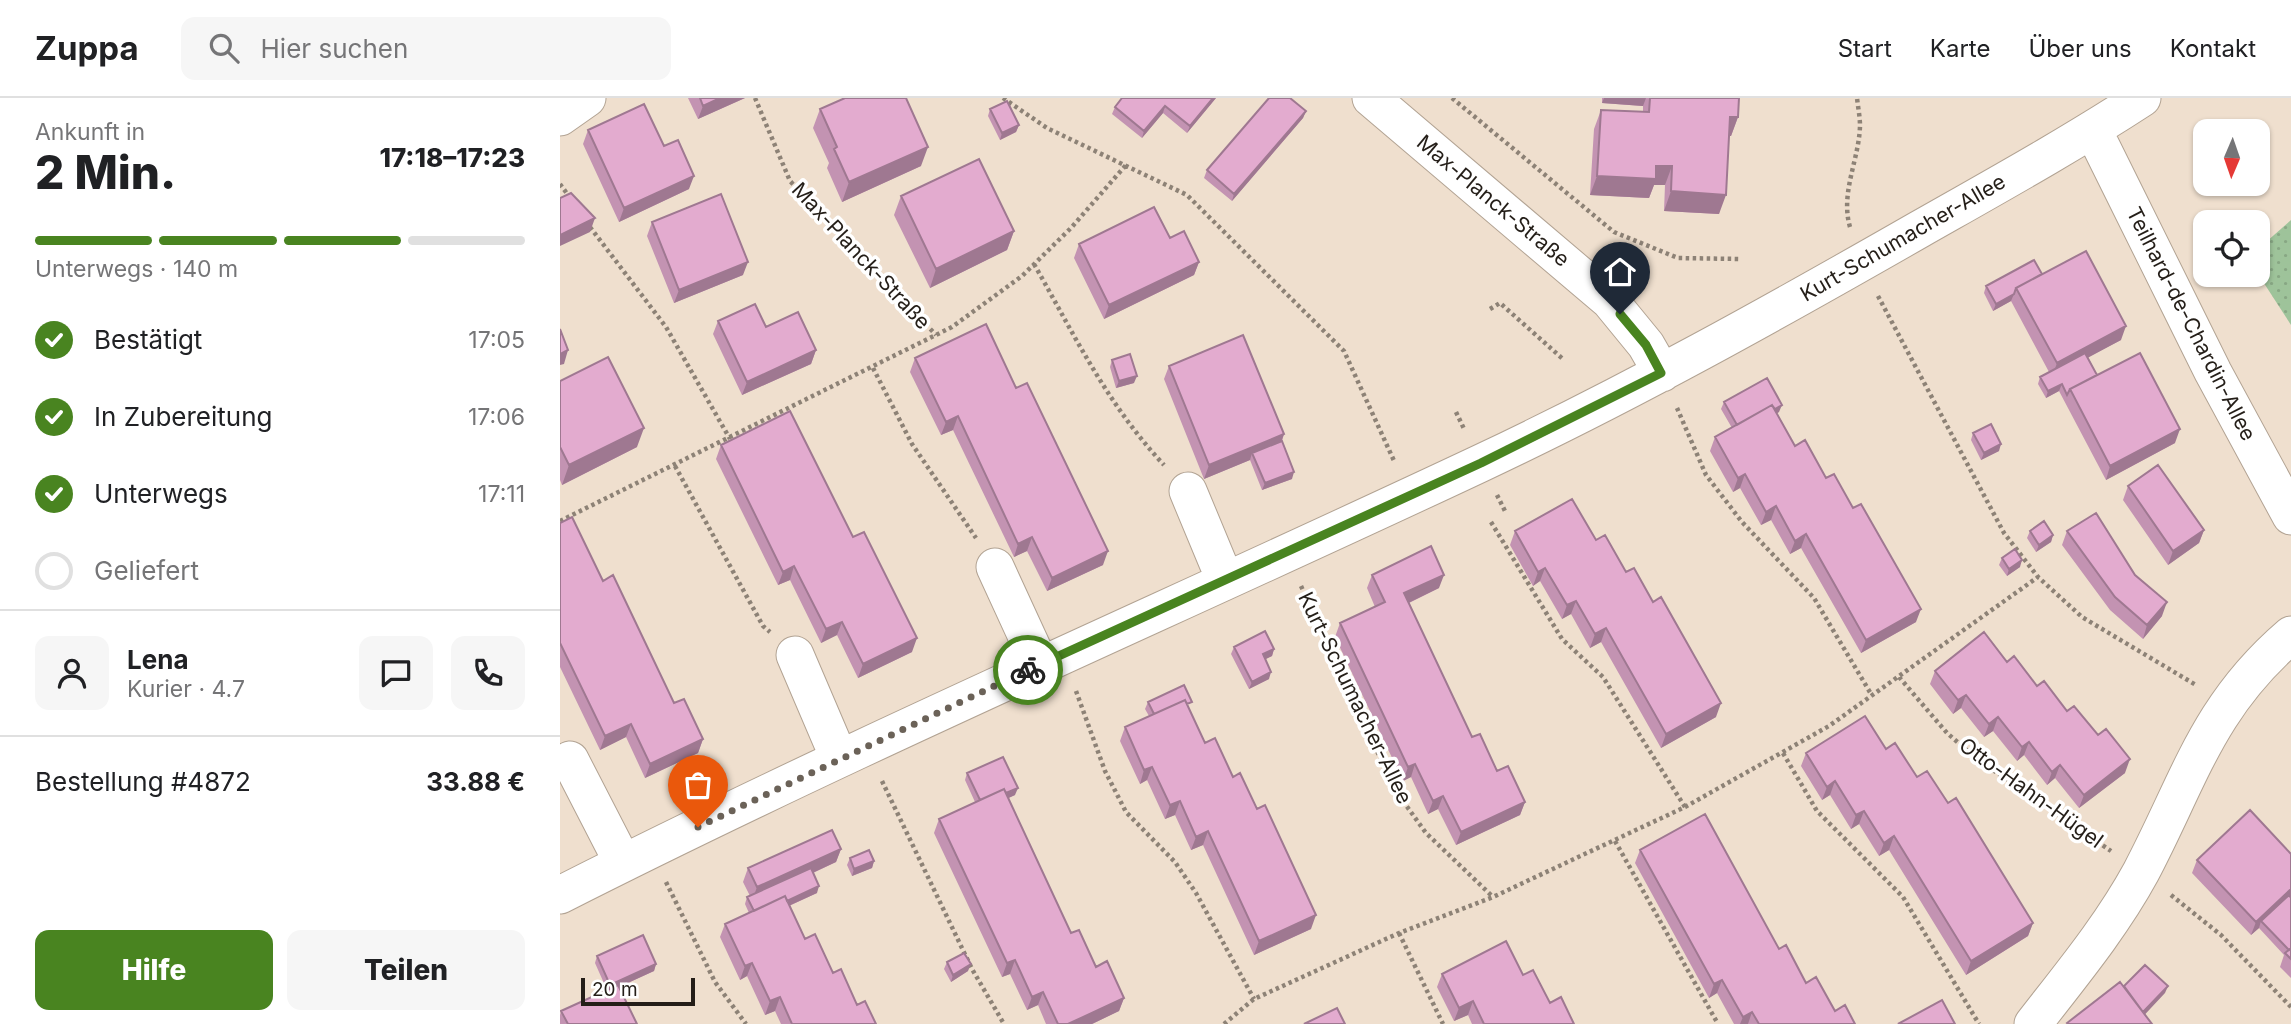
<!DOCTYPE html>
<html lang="de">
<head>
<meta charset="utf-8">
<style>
	body { margin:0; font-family:Inter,sans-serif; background:#f6f6f6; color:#202124; height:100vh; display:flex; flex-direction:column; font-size:26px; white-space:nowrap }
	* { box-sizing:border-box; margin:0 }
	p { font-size:23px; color:#757577 }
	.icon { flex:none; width:38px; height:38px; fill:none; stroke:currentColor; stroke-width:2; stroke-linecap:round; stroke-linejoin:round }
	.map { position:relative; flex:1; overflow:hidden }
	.side { display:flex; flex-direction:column; background:#fff; width:560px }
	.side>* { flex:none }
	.needle { width:46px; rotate:182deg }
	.buttons { position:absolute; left:1633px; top:21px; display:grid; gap:14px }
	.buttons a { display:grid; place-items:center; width:77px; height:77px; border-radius:14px; background:#fff; box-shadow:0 2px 5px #0004; font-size:35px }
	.scale { position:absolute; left:21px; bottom:18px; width:114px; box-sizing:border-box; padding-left:7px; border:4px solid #241e18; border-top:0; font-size:19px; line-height:24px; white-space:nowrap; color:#241e18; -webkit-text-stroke:5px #fff; paint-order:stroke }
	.pin { position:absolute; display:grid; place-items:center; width:60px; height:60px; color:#fff; margin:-72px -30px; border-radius:50% 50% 50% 0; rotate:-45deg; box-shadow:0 0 7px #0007 }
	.pin .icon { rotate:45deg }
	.courier { position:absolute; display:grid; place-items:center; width:70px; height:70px; margin:-35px; border:5px solid #498420; border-radius:50%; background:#fff; color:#222; box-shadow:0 2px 9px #0007 }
	.summary em { font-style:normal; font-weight:800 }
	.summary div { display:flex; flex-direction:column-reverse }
	.summary { display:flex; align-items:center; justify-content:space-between; height:119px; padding:0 35px }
	h1 { font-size:46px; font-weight:800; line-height:52px }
	.bar { display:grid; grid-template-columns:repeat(4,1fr); gap:10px 7px; align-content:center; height:84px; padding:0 35px }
	.bar i { height:9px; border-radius:5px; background:#e0e0e0 }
	.bar .selected { background:#498420 }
	.bar p { grid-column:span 4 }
	.line { display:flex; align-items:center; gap:18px; padding:0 35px; border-top:2px solid #e0e0e0 }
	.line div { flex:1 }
	.round { display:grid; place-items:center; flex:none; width:74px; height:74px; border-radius:14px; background:#f6f6f6 }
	ol { padding:0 35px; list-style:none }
	li { display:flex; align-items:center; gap:21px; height:77px }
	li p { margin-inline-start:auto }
	li .icon { padding:7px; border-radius:50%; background:#498420; color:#fff; stroke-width:4 }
	li:last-child { color:#757577 }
	li i { width:38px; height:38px; border:4px solid #e0e0e0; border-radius:50% }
	.cta { display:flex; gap:14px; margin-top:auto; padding:14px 35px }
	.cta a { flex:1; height:80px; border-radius:14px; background:#498420; color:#fff; font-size:28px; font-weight:800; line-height:80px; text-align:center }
	.cta a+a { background:#f6f6f6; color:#202124 }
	header { display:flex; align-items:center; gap:42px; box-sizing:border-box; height:98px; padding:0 35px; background:#fff; border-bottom:2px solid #e0e0e0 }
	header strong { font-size:33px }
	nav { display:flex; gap:38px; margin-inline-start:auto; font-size:24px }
	.search { width:490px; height:63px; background:#f6f6f6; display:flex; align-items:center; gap:18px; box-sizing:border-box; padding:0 24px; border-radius:14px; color:#757577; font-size:26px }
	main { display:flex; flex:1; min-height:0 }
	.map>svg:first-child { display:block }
	.grass { fill:url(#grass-dots) }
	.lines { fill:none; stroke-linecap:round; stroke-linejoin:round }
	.minor-casing { stroke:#b2a393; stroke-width:39 }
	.path { stroke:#8d8276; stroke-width:4.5; stroke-dasharray:3.5 3.5; stroke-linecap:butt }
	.minor { stroke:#fff; stroke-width:37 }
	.wall { fill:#c393b2 }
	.shaded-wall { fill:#9f7891 }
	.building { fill:#e3abcf; stroke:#9f7891; stroke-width:2 }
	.done { stroke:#6b6258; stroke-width:7; stroke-dasharray:0 12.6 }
	.route { stroke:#498420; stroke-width:9 }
	.labels { text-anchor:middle; stroke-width:7; stroke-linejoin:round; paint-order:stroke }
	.street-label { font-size:21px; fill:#241e18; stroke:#fff }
</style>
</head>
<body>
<header>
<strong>Zuppa</strong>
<div class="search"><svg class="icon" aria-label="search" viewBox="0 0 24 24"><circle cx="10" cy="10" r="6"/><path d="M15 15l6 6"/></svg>Hier suchen</div>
<nav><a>Start</a><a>Karte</a><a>Über uns</a><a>Kontakt</a></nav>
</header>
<main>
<section class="side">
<div class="summary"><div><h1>2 Min.</h1><p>Ankunft in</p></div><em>17:18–17:23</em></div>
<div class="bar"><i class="selected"></i><i class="selected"></i><i class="selected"></i><i></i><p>Unterwegs · 140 m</p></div>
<ol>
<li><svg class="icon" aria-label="check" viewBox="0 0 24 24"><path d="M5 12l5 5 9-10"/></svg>Bestätigt<p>17:05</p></li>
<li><svg class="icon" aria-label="check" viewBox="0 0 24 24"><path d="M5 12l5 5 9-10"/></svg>In Zubereitung<p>17:06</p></li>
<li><svg class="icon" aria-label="check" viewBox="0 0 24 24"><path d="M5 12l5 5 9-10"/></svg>Unterwegs<p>17:11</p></li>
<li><i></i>Geliefert</li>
</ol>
<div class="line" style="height:126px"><a class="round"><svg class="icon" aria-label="person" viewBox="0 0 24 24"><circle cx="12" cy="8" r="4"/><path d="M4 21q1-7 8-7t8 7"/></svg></a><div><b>Lena</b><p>Kurier · 4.7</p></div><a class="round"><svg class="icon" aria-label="chat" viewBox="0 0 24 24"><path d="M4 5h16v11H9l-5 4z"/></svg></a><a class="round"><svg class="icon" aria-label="phone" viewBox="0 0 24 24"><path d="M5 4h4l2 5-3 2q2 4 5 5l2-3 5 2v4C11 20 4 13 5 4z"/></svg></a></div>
<div class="line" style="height:91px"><div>Bestellung #4872</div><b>33.88 €</b></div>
<div class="cta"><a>Hilfe</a><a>Teilen</a></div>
</section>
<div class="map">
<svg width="1731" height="926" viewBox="0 0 1731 926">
	<defs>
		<pattern id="grass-dots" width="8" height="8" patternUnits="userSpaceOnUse" patternTransform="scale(1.75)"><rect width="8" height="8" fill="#9ec39a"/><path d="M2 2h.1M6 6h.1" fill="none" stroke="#88a784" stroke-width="1.8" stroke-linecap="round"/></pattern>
	</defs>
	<rect width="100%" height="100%" fill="#efdfce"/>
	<!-- grass -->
	<path class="grass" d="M1731,122V227L1698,176V151Z"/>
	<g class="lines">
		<!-- minor casing -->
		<g class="minor-casing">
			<path id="minor" d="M811,0L1050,203L1086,247L1102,275
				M0,19L27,0
				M1533,32L1653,274L1731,418
				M628,393L665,482
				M435,469L480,567
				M235,557L279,660
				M10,662L63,765
				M0,797C302,644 613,510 919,366C1070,295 1215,214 1360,131C1434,89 1510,47 1582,0
				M1473,926C1511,877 1551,829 1581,774C1630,681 1647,609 1731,537"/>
		</g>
		<!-- path -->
		<path class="path" d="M195,0L230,83L376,237
			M443,0L487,30L627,97L784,253L835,365
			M892,0L1054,134L1118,160L1179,161
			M0,86L11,101
			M30,129L106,229L170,341
			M1290,129C1280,95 1299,62 1300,28C1300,19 1298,9 1297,0
			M474,166C515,238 547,306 604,367
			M1318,198L1444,435L1478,479L1522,519L1636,587
			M930,211L940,205L1004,262
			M313,270L352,346L416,440
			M1117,310L1146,377L1182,424L1254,500L1311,596
			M896,314L905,333
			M115,368L203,528L210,534
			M937,397L946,415
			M0,423L392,229L462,178L511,130L566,67
			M931,424L1002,541L1043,579L1125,709
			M741,488L835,692L866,735L933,799
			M1339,579L1387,635L1417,661L1551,753
			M516,593L545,673L566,714L615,764L636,795L694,901
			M1223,655L1257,713L1343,799L1419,926
			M322,683L412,871L444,926
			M1055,743L1158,926
			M106,784L155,884L186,926
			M1611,797L1661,837L1731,909
			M839,835L883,926
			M664,926L694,901L839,835L933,799L1125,709L1269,628L1478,479"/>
		<!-- minor -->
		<use href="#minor" class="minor"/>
	</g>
	<!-- wall -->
	<path class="wall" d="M128,0H185L138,21Z
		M656,0L627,35L603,15L582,40L552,16L555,9Z
		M1042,0H1179L1178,19L1171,38H1169L1159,116L1104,113L1105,87H1094L1089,100L1030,97L1034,31L1041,12L1083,14V8L1042,5Z
		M260,11L361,68L282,104L267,70L269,65L253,30Z
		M430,11L459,27L456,34L440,42L428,18Z
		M746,13L743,20L672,103L644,80L647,72Z
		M28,32L104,48L129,91L59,124L23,46Z
		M341,98L454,133L447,152L370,190L334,117Z
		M92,124L183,177L114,205L87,138Z
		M610,140L639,164L634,177L544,221L514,160L519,146Z
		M1482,176L1561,242L1528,259L1537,277L1615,345L1546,382L1499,293L1486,300L1478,286L1480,279L1489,274L1451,203L1433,213L1424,195L1426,188Z
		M158,223L206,229L256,252L251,266L182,297L153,236Z
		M355,260L543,467L487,493L467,453L454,459L393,332L381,337L350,274Z
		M552,262L574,285L556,290L550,269Z
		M609,268L724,336L722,343L732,381L702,392L690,362L644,381L604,281Z
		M0,283L77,349L2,387L0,382Z
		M1164,304L1219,314L1217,315L1235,348L1266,380L1356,524L1301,555L1241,450L1230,456L1211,422L1201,427L1180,390L1173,394L1150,353L1155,339L1172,330L1161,311Z
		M1413,335L1439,353L1421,362L1411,342Z
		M161,347L293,439L352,554L298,580L277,537L261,545L230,482L218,487L156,361Z
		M1568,388L1644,432L1639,445L1608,467L1563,402Z
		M0,425L43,483L114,605L143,641L138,655L85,680L66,639L40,652L0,569Z
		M955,433L1036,442L1066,474L1156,619L1101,650L1041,544L1030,550L1011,516L1002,521L980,483L973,488L950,447Z
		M1470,433L1493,437L1491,444L1476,454L1467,440Z
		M1507,433L1575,477L1602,518L1583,541L1550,512L1502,447Z
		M1442,460L1460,469L1447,478L1439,467Z
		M812,477L879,490L849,505L912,639L937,673L965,704L960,717L896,747L878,711L868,716L851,679L843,683L775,539L780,525L815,509L807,490Z
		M674,549L714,551L712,558L705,561L709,581L689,591L671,556Z
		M1447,564L1507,613L1565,675L1519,710L1495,680L1487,687L1464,657L1457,663L1433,633L1424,639L1401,610L1393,616L1370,586L1375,573Z
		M588,604L629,611L645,645L673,679L751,831L694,857L643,747L631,752L615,717L605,721L587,682L580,686L560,643L565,629L589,618L585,611Z
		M1326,651L1388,705L1473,825L1468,838L1406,877L1329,752L1319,758L1299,726L1291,731L1270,697L1262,702L1241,668L1246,655Z
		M407,675L455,697L448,700L511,835L536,869L564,900L559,913L532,926H486L478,907L467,912L450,876L442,879L374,735L379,721L415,704L405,682Z
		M281,751L276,764L253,775L257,795L229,808L245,841L297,907L316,926H221L215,913L205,917L187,878L180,882L160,839L165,826L189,815L185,806L187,799L190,798L183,784L188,770Z
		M1080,752L1219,851L1246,885L1275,913L1295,926H1174L1157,895L1149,900L1075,765Z
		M1731,756V880L1720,869L1724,857L1699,830L1691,837L1632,775L1637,762Z
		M290,760L314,763L312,770L292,778L287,767Z
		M37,858L96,866L94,873L59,889L77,926H0V917L1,913L47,892L35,865Z
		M387,864L408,873L391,884L384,871Z
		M882,876L963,877L990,905L1014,926H912L908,917L894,923L877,889Z"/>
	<!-- shaded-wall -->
	<path class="shaded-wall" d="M160,0H185L138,21L143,8Z
		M653,0H656L627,35L630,28Z
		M1044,0H1086L1083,8L1042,5Z
		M605,8L603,15L582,40L584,33Z
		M746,13L743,20L672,103L674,96Z
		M1170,19H1178L1171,38H1163Z
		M459,27L456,34L440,42L442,35Z
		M368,49L361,68L282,104L289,84Z
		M1096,68H1112L1105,87H1094L1089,100L1030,97L1037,78Z
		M134,78L129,91L59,124L64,110Z
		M1111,93L1166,97L1159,116L1104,113Z
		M35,120L30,134L0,148V137Z
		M454,133L447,152L370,190L376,171Z
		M188,164L183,177L114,205L119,192Z
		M639,164L634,177L544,221L549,207Z
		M1454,196L1451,203L1433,213L1436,206Z
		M1566,228L1561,242L1492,279L1497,265Z
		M8,252L4,266L0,267V256Z
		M256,252L251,266L182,297L187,284Z
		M577,278L574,285L556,290L559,283Z
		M1502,286L1499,293L1486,300L1488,293Z
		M1222,307L1219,314L1177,338L1179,331Z
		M398,318L393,332L381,337L386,324Z
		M84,330L77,349L2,387L9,367Z
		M1620,331L1615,345L1546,382L1550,368Z
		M724,336L719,350L692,355L690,362L644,381L649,367Z
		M1441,346L1439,353L1421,362L1424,355Z
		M734,374L732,381L702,392L705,385Z
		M1185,376L1180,390L1173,394L1178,380Z
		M1216,408L1211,422L1201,427L1206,414Z
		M1644,432L1639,445L1608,467L1613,453Z
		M1246,436L1241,450L1230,456L1235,443Z
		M1493,437L1491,444L1476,454L1479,447Z
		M472,439L467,453L454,459L458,446Z
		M548,453L543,467L487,493L492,480Z
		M1462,462L1460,469L1447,478L1449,471Z
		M234,468L230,482L218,487L223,474Z
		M985,470L980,483L973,488L978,474Z
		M884,477L879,490L840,509L844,495Z
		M1016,503L1011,516L1002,521L1007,507Z
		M1607,504L1602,518L1583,541L1587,527Z
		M1361,511L1356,524L1301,555L1306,542Z
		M282,524L277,537L261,545L266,531Z
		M1046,530L1041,544L1030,550L1035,536Z
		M357,540L352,554L298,580L303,566Z
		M714,551L712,558L700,564L703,556Z
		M711,574L709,581L689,591L692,584Z
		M1406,597L1401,610L1393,616L1398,602Z
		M1161,605L1156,619L1101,650L1106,636Z
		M1438,619L1433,633L1424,639L1429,626Z
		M71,626L66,639L40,652L45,638Z
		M143,641L138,655L85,680L90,666Z
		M1469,644L1464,657L1457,663L1462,649Z
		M1570,661L1565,675L1519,710L1524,697Z
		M855,666L851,679L843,683L848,669Z
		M1500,667L1495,680L1487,687L1492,674Z
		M592,669L587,682L580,686L584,672Z
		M1275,683L1270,697L1262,702L1267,689Z
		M458,690L455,697L419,714L422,707Z
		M883,698L878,711L868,716L873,703Z
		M620,703L615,717L605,721L610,707Z
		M965,704L960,717L896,747L901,734Z
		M1304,713L1299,726L1291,731L1296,717Z
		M648,733L643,747L631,752L636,739Z
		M1334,738L1329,752L1319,758L1324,745Z
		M281,751L276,764L192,803L197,789Z
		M314,763L312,770L292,778L294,771Z
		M259,788L257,795L193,824L196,817Z
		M1731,791V800L1701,823L1699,830L1691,837L1696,824Z
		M756,817L751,831L694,857L699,843Z
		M1473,825L1468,838L1406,877L1411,863Z
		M455,862L450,876L442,879L447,865Z
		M192,865L187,878L180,882L185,868Z
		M96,866L94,873L48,894L50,887Z
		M411,866L408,873L391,884L393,877Z
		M1162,882L1157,895L1149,900L1154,886Z
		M1608,888L1605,895L1576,926V922Z
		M483,894L478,907L467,912L472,899Z
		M220,899L215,913L205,917L210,903Z
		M564,900L559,913L532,926H508Z
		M913,903L908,917L894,923L899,910Z
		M1192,914L1188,926H1180L1183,919Z"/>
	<!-- building -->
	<path class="building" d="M140,0H160L143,8Z
		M285,0H346L368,49L289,84L274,51L277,49L260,11Z
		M562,0H653L630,28L605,8L584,33L555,9Z
		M709,0H730L746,13L674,96L647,72Z
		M1090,0H1179L1178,19H1170L1166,97L1111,93L1112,68H1096V81L1037,78L1041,12L1089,14Z
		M447,3L459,27L442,35L430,11Z
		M84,6L104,48L118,42L134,78L64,110L28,32Z
		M419,61L454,133L376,171L341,98Z
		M11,95L35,120L0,137V100Z
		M161,96L188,164L119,192L92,124Z
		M594,109L610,140L624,133L639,164L549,207L519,146Z
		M1526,153L1566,228L1497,265L1456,190Z
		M1474,162L1482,176L1456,190L1454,196L1436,206L1426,188Z
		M195,206L206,229L238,214L256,252L187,284L158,223Z
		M426,226L456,290L467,285L548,453L492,480L472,439L458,446L398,318L386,324L355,260Z
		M0,231L8,252L0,256Z
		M683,237L724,336L649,367L609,268Z
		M1525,255L1537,277L1510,291L1507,297L1502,286L1488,293L1480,279Z
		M1580,255L1620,331L1550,368L1510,291Z
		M570,256L577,278L559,283L552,262Z
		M48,259L84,330L9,367L0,349V283Z
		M1207,280L1222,307L1215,311L1212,307L1177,327L1164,304Z
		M1212,307L1235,348L1245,342L1266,380L1274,376L1293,410L1301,406L1361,511L1306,542L1246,436L1235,443L1216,408L1206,414L1185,376L1178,380L1155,339Z
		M230,313L293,439L304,434L357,540L303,566L282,524L266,531L234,468L223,474L161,347Z
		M1431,326L1441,346L1424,355L1413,335Z
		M722,343L734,374L705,385L692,355Z
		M1598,367L1644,432L1613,453L1568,388Z
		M1012,401L1036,442L1045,437L1066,474L1074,470L1093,504L1101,499L1161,605L1106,636L1046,530L1035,536L1016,503L1007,507L985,470L978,474L955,433Z
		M1536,415L1575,477L1607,504L1587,527L1555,499L1507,433Z
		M12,419L43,483L53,477L114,605L124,601L143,641L90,666L71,626L45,638L0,545V425Z
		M1484,423L1493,437L1479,447L1470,433Z
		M871,448L884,477L844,495L912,639L920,636L937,673L948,668L965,704L901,734L883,698L873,703L855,666L848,669L780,525L825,504L812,477Z
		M1455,451L1462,462L1449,471L1442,460Z
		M705,533L714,551L703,556L711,574L692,584L674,549Z
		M1424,534L1447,564L1454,558L1477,588L1484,583L1507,613L1514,608L1538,637L1546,631L1570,661L1524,697L1500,667L1492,674L1469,644L1462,649L1438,619L1429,626L1406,597L1398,602L1375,573Z
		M624,587L632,604L627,606L625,602L594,616L588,604Z
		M625,602L645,645L655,640L673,679L680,675L697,711L705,707L756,817L699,843L648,733L636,739L620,703L610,707L592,669L584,672L565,629Z
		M1305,618L1326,651L1335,645L1357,679L1367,673L1388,705L1396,700L1473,825L1411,863L1334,738L1324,745L1304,713L1296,717L1275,683L1267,689L1246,655Z
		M443,659L458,690L446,695L444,691L420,702L407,675Z
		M444,691L511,835L519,832L536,869L547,863L564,900L508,926H498L483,894L472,899L455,862L447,865L379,721Z
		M1690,712L1731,756V791L1696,824L1637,762Z
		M1145,716L1219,851L1226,847L1246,885L1256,879L1275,913L1285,907L1295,926H1199L1192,914L1183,919L1162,882L1154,886L1080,752Z
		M272,732L281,751L197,789L188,770Z
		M309,752L314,763L294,771L290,760Z
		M251,770L259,788L227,803L225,798L194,813L187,799Z
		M1729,797L1731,800V850L1729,852L1701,823Z
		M225,798L245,841L255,836L273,875L281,871L297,907L305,903L316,926H232L220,899L210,903L192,865L185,868L165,826Z
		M83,837L96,866L50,887L37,858Z
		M946,843L963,877L973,872L990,905L1001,899L1014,926H924L913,903L899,910L882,876Z
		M1731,850V861L1725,855Z
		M404,855L411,866L393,877L387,864Z
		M1585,867L1608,888L1583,914L1564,888Z
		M1560,884L1592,926H1508L1507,925Z
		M58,887L77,926H8L1,913Z
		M1382,902L1395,926H1338Z
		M777,910L785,926H744Z"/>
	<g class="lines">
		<!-- done -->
		<path class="done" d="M138,729L468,572"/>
		<!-- route -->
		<path class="route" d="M468,572L921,365L1101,275L1086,247L1060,216"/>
	</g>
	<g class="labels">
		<!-- street labels -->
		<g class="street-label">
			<text transform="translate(933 103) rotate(40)" y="7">Max-Planck-Straße</text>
			<text transform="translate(1343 140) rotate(-30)" y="7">Kurt-Schumacher-Allee</text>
			<text transform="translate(301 158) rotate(47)" y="7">Max-Planck-Straße</text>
			<text transform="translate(1631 226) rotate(63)" y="7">Teilhard-de-Chardin-Allee</text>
			<text transform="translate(795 600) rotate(64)" y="7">Kurt-Schumacher-Allee</text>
			<text transform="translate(1471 695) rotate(36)" y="7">Otto-Hahn-Hügel</text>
		</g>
	</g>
</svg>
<div class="buttons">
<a><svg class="needle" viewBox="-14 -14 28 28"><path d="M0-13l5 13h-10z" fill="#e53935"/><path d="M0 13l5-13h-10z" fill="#757577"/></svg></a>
<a><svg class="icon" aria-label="locate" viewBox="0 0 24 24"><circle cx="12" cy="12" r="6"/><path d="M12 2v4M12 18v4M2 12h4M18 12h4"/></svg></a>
</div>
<div class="scale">20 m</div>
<div class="pin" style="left:138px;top:729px;background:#ea580c"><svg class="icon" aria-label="bag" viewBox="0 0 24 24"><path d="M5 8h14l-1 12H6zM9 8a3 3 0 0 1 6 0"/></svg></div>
<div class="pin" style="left:1060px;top:216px;background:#1f2937"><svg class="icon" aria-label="home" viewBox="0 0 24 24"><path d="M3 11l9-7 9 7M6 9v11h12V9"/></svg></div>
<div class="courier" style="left:468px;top:572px"><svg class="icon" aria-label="bike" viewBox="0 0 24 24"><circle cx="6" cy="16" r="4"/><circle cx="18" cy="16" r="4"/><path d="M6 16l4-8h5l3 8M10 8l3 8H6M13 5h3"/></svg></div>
</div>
</main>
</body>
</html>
